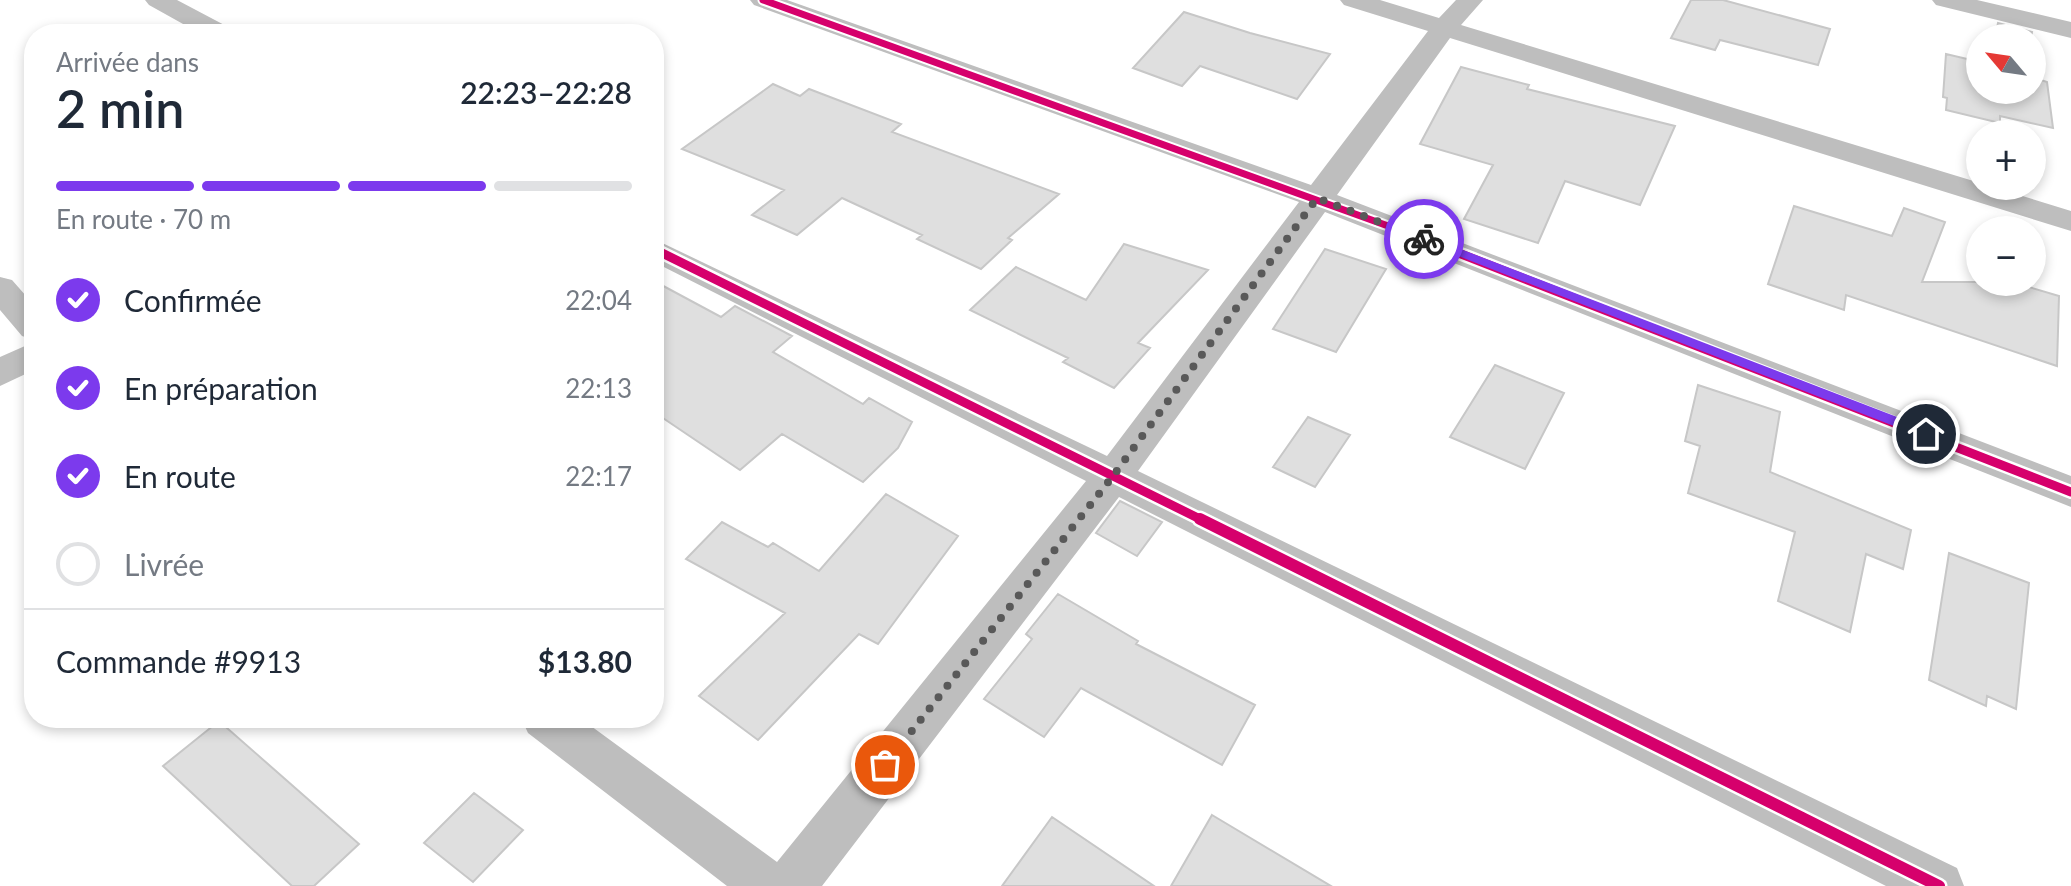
<!DOCTYPE html>
<html lang="fr">
<head>
<meta charset="utf-8">
<style>
	body { margin:0; font-family:Lato,sans-serif; background:#f6f6f7; color:#1f2937; height:100vh; display:flex; flex-direction:column; font-size:30px; white-space:nowrap }
	* { box-sizing:border-box; margin:0 }
	p { font-size:26px; color:#747a83 }
	.icon { flex:none; width:44px; height:44px; fill:none; stroke:currentColor; stroke-width:2; stroke-linecap:round; stroke-linejoin:round }
	.map { position:relative; flex:1; overflow:hidden }
	.sheet { position:absolute; left:24px; top:24px; width:640px; height:704px; display:flex; flex-direction:column; background:#fff; border-radius:32px; box-shadow:0 4px 12px #0003 }
	.sheet>* { flex:none }
	.needle { width:52px; rotate:299deg }
	.controls { position:absolute; left:1966px; top:24px; display:grid; gap:16px }
	.controls a { display:grid; place-items:center; width:80px; height:80px; border-radius:50%; background:#fff; box-shadow:0 4px 12px #0003; font-size:40px }
	.pin { position:absolute; display:grid; place-items:center; width:68px; height:68px; color:#fff; margin:-34px; border:4px solid #fff; border-radius:50%; box-shadow:0 2px 8px #0007 }
	.courier { position:absolute; display:grid; place-items:center; width:80px; height:80px; margin:-40px; border:6px solid #7c3aed; border-radius:50%; background:#fff; color:#222; box-shadow:0 2px 10px #0007 }
	.head em { font-style:normal; font-weight:600 }
	.head div { display:flex; flex-direction:column-reverse }
	.head { display:flex; align-items:center; justify-content:space-between; height:136px; padding:0 32px }
	h1 { font-size:52px; font-weight:600; line-height:60px }
	.bar { display:grid; grid-template-columns:repeat(4,1fr); gap:12px 8px; align-content:center; height:96px; padding:0 32px }
	.bar i { height:10px; border-radius:6px; background:#e0e1e3 }
	.bar .current { background:#7c3aed }
	.bar p { grid-column:span 4 }
	.line { display:flex; align-items:center; gap:20px; padding:0 32px; border-top:2px solid #e0e1e3 }
	.line div { flex:1 }
	ol { padding:0 32px; list-style:none }
	li { display:flex; align-items:center; gap:24px; height:88px }
	li p { margin-inline-start:auto }
	li .icon { padding:8px; border-radius:50%; background:#7c3aed; color:#fff; stroke-width:4 }
	li:last-child { color:#747a83 }
	li i { width:44px; height:44px; border:4px solid #e0e1e3; border-radius:50% }
	.map>svg:first-child { display:block }
	.building { fill:#dfdfdf; stroke:#c7c7c7; stroke-width:2 }
	.lines { fill:none; stroke-linecap:round; stroke-linejoin:round }
	.minor { fill:#bebebe; fill-rule:evenodd }
	.cycleway-far2-casing { stroke:#fff; stroke-width:11 }
	.cycleway-far1-casing { stroke:#fff; stroke-width:14 }
	.cycleway-casing { stroke:#fff; stroke-width:17 }
	.cycleway-far2 { stroke:#d6006c; stroke-width:7 }
	.cycleway-far1 { stroke:#d6006c; stroke-width:9 }
	.cycleway { stroke:#d6006c; stroke-width:12 }
	.route { fill:#7c3aed }
	.done { stroke:#595959; stroke-width:8; stroke-dasharray:0 14.4 }
</style>
</head>
<body>
<div class="map">
<svg width="2071" height="886" viewBox="0 0 2071 886">
	<rect width="100%" height="100%" fill="#fff"/>
	<!-- building -->
	<path class="building" d="M1691,0H1723L1830,29L1818,65L1720,40L1715,50L1671,38Z
		M1184,12L1250,33L1330,54L1297,99L1200,66L1182,86L1133,68Z
		M1998,23L2032,32L2031,38H1995Z
		M1946,54L1980,62V90H2032V77L2047,82L2053,128L2000,116V123L1946,110L1947,98L1943,97Z
		M1461,67L1529,85L1527,89L1675,126L1640,205L1565,181L1538,243L1464,219L1493,165L1420,144Z
		M773,84L800,96L809,89L901,124L892,132L1059,194L1008,238L1012,240L981,269L917,239L922,235L842,198L797,235L752,215L784,190L682,149Z
		M1794,206L1892,236L1904,208L1945,222L1922,282H2012L2059,296L2057,366L1846,295L1844,310L1768,284Z
		M1124,244L1208,270L1138,343L1150,348L1114,388L1063,362L1068,358L970,310L1016,267L1086,300Z
		M1325,249L1386,269L1336,352L1273,329Z
		M654,281L721,317L735,306L792,336L773,352L863,404L869,398L912,422L898,448L863,482L782,434L740,470L654,412Z
		M1495,365L1564,393L1525,469L1450,437Z
		M1698,385L1780,412L1770,472L1911,530L1903,569L1866,554L1850,632L1778,601L1795,532L1688,493L1700,446L1685,441Z
		M1308,417L1350,435L1315,487L1273,467Z
		M886,494L958,536L878,644L859,634L758,740L699,696L785,613L686,559L722,522L768,547L773,543L819,571Z
		M1120,501L1162,522L1137,556L1096,533Z
		M1949,553L2029,583L2016,709L1987,696L1986,706L1929,680Z
		M1058,594L1138,641L1136,644L1255,705L1222,765L1081,688L1044,737L984,699L1032,639L1026,634Z
		M219,721L359,844L314,886H292L163,766Z
		M474,793L523,830L473,882L424,843Z
		M1212,815L1331,886H1171Z
		M1052,817L1154,886H1002Z"/>
	<g class="lines">
		<!-- minor -->
		<path class="minor" d="M145,0H177L230,28L234,34H201L149,5Z
			M750,0H787L1311,185L1428,31L1344,5L1340,0H1380L1439,18L1456,0H1483L1461,25L1980,183V186H1990L2071,211V231L1450,38L1337,195L2071,476V507L1325,212L1138,471L1957,868L1964,886H1886L1119,497L822,886H727L528,733L521,718H580L777,862L1086,481L654,262V239L1107,456L1299,202L754,5Z
			M1932,0H1977L2071,22V38L1936,5Z
			M0,277L12,280L34,305V340L22,336L0,310Z
			M34,342V370L0,386V357Z"/>
		<!-- cycleway-far2 casing -->
		<g class="cycleway-far2-casing">
			<path id="cycleway-far2" d="M763,0L1402,231"/>
		</g>
		<!-- cycleway-far1 casing -->
		<g class="cycleway-far1-casing">
			<path id="cycleway-far1" d="M1397,229L2071,492
				M654,249L1204,521"/>
		</g>
		<!-- cycleway casing -->
		<g class="cycleway-casing">
			<path id="cycleway" d="M1200,519L1939,886"/>
		</g>
		<!-- cycleway-far2 -->
		<use href="#cycleway-far2" class="cycleway-far2"/>
		<!-- cycleway-far1 -->
		<use href="#cycleway-far1" class="cycleway-far1"/>
		<!-- cycleway -->
		<use href="#cycleway" class="cycleway"/>
	</g>
	<!-- route -->
	<path class="route" d="M1424,235L1931,430L1933,434L1926,438L1922,437L1420,241L1418,239Z"/>
	<g class="lines">
		<!-- done -->
		<path class="done" d="M885,765L1113,476L1317,198L1424,239"/>
	</g>
</svg>
<div class="controls">
<a><svg class="needle" viewBox="-14 -14 28 28"><path d="M0-13l5 13h-10z" fill="#e53935"/><path d="M0 13l5-13h-10z" fill="#747a83"/></svg></a>
<a>+</a>
<a>−</a>
</div>
<div class="pin" style="left:885px;top:765px;background:#ea580c"><svg class="icon" aria-label="bag" viewBox="0 0 24 24"><path d="M5 8h14l-1 12H6zM9 8a3 3 0 0 1 6 0"/></svg></div>
<div class="pin" style="left:1926px;top:434px;background:#1f2937"><svg class="icon" aria-label="home" viewBox="0 0 24 24"><path d="M3 11l9-7 9 7M6 9v11h12V9"/></svg></div>
<div class="courier" style="left:1424px;top:239px"><svg class="icon" aria-label="bike" viewBox="0 0 24 24"><circle cx="6" cy="16" r="4"/><circle cx="18" cy="16" r="4"/><path d="M6 16l4-8h5l3 8M10 8l3 8H6M13 5h3"/></svg></div>
<section class="sheet">
<div class="head"><div><h1>2 min</h1><p>Arrivée dans</p></div><em>22:23–22:28</em></div>
<div class="bar"><i class="current"></i><i class="current"></i><i class="current"></i><i></i><p>En route · 70 m</p></div>
<ol>
<li><svg class="icon" aria-label="check" viewBox="0 0 24 24"><path d="M5 12l5 5 9-10"/></svg>Confirmée<p>22:04</p></li>
<li><svg class="icon" aria-label="check" viewBox="0 0 24 24"><path d="M5 12l5 5 9-10"/></svg>En préparation<p>22:13</p></li>
<li><svg class="icon" aria-label="check" viewBox="0 0 24 24"><path d="M5 12l5 5 9-10"/></svg>En route<p>22:17</p></li>
<li><i></i>Livrée</li>
</ol>
<div class="line" style="height:104px"><div>Commande #9913</div><b>$13.80</b></div>
</section>
</div>
</body>
</html>
